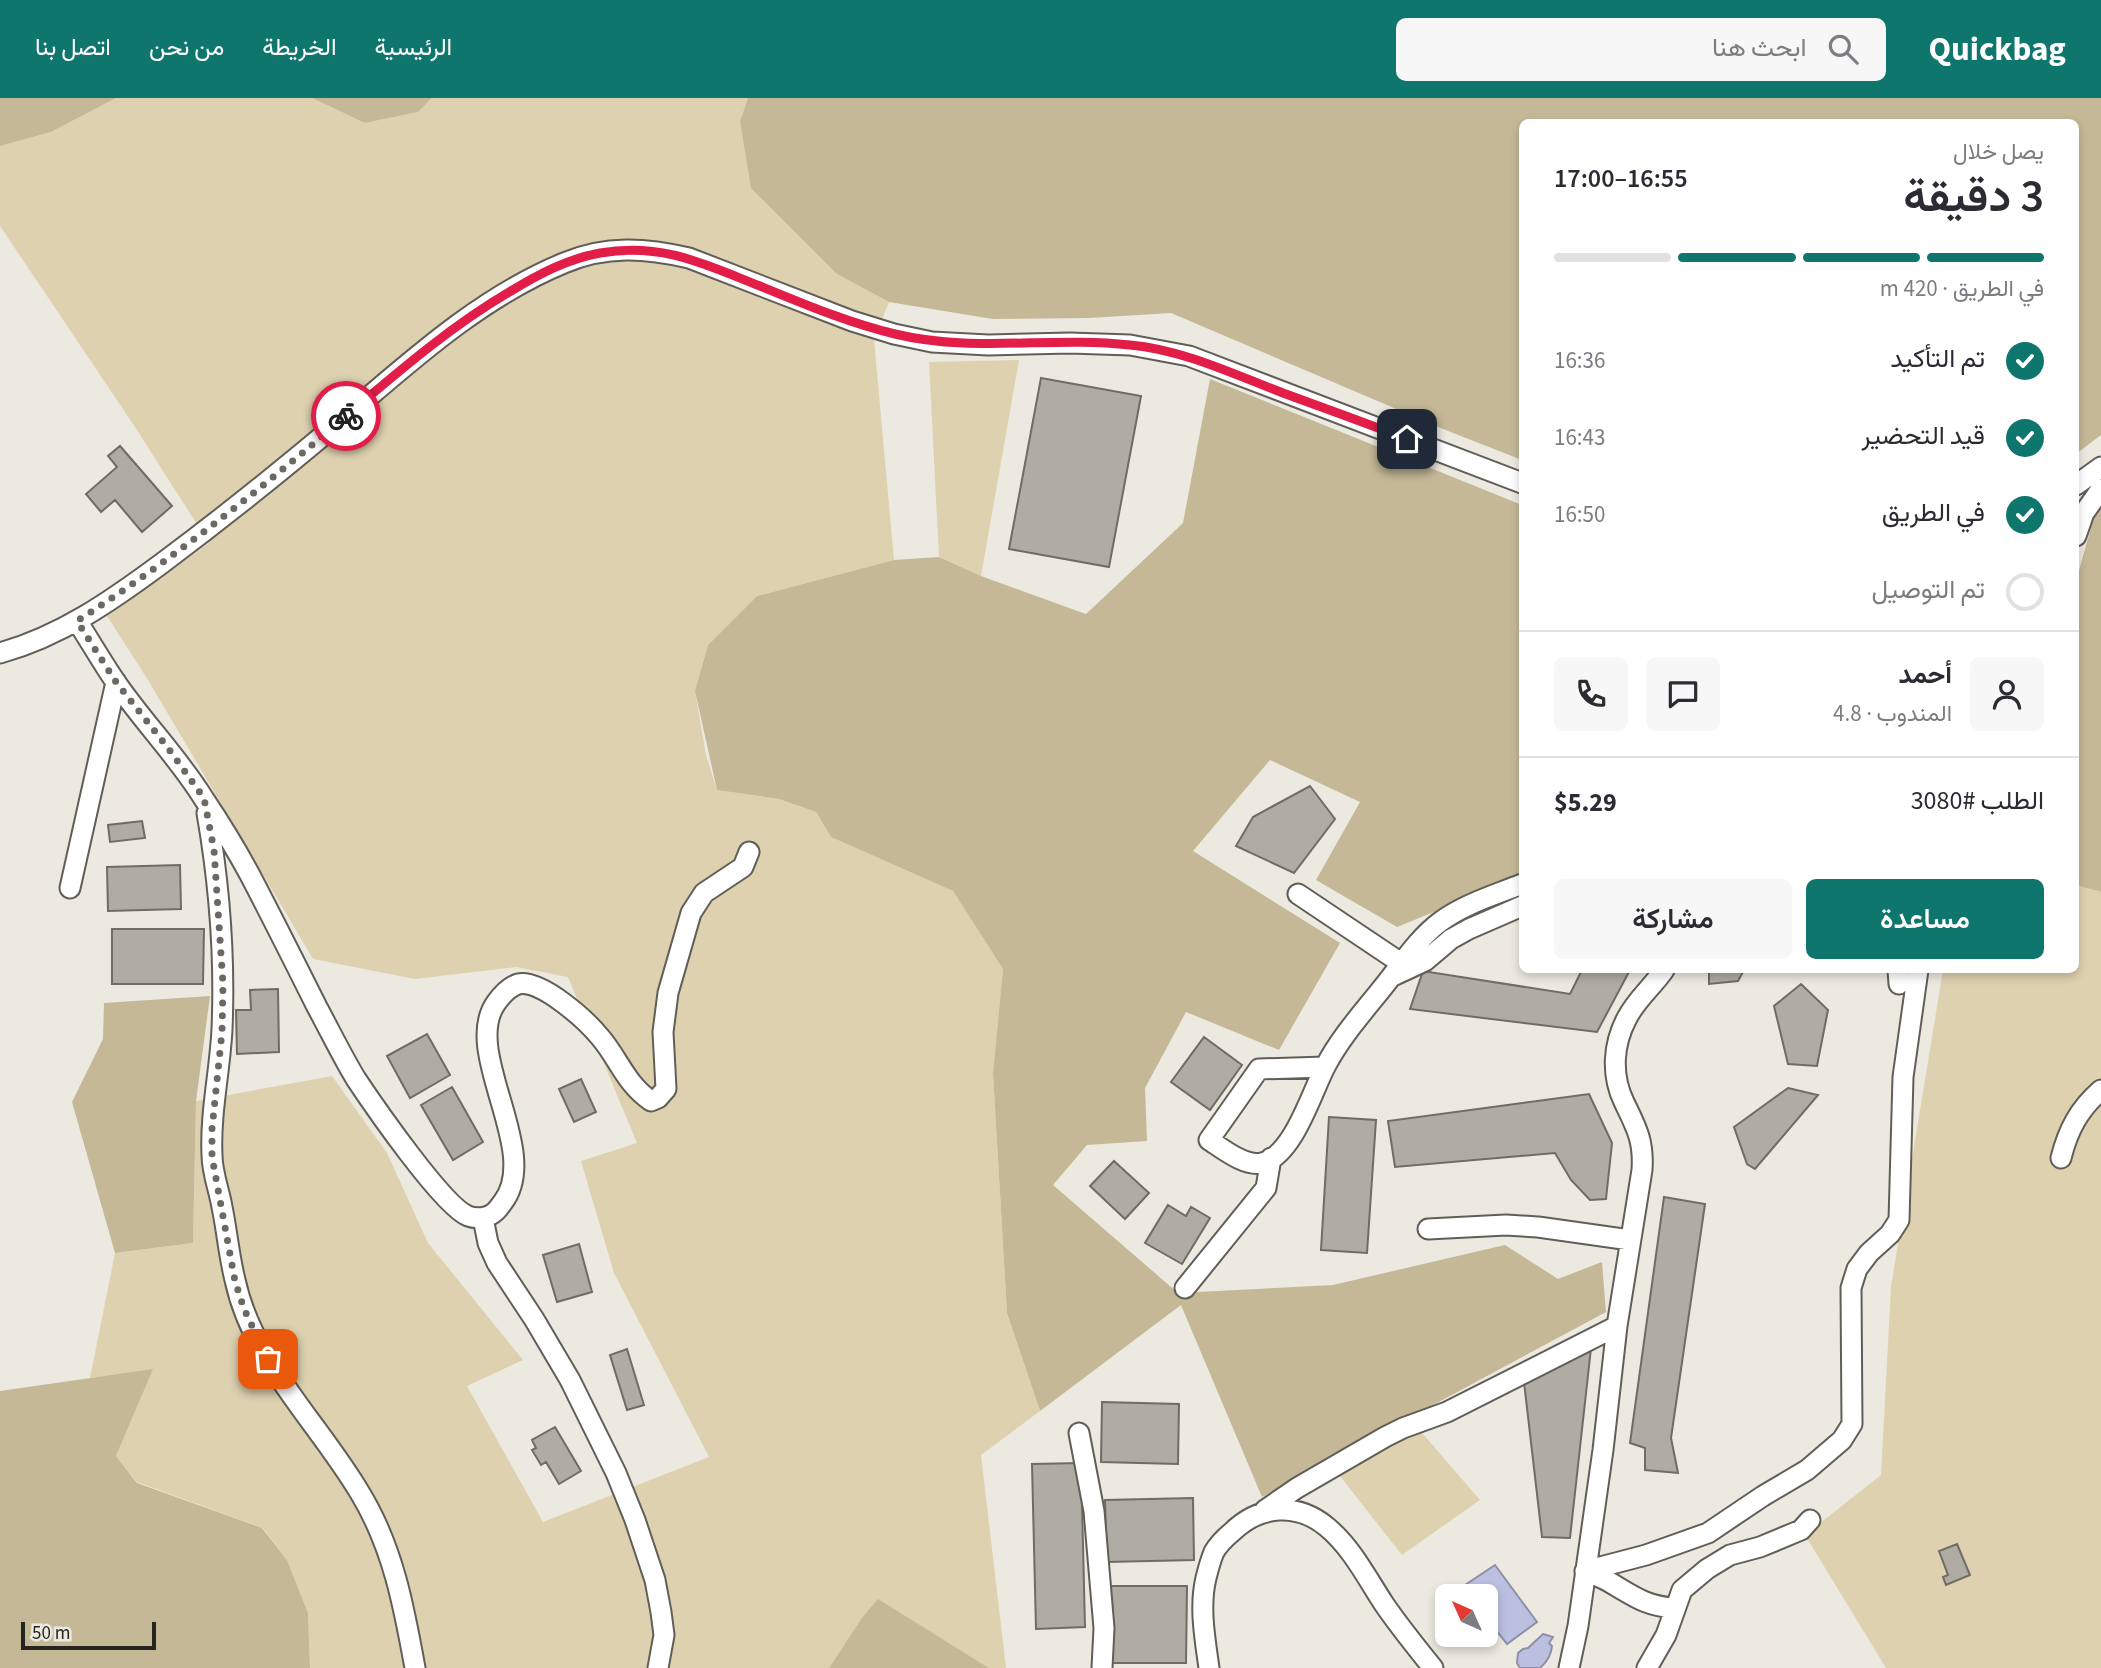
<!DOCTYPE html>
<html lang="ar">
<head>
<meta charset="utf-8">
<style>
	body { margin:0; font-family:"Source Sans 3",Vazirmatn,sans-serif; background:#f7f7f7; color:#2b2b33; direction:rtl; height:100vh; display:flex; flex-direction:column; font-size:26px; white-space:nowrap }
	* { box-sizing:border-box; margin:0 }
	p { font-size:23px; color:#7c7c81 }
	.icon { flex:none; width:38px; height:38px; fill:none; stroke:currentColor; stroke-width:2; stroke-linecap:round; stroke-linejoin:round }
	.map { position:relative; flex:1; overflow:hidden; direction:ltr }
	.side { position:absolute; left:1519px; top:21px; width:560px; height:854px; display:flex; flex-direction:column; background:#fff; border-radius:10px; box-shadow:0 4px 10px #0003; direction:rtl }
	.side>* { flex:none }
	.needle { width:46px; rotate:315deg }
	.fabs { position:absolute; left:1435px; top:1486px; display:grid; gap:14px }
	.fabs a { display:grid; place-items:center; width:63px; height:63px; border-radius:10px; background:#fff; box-shadow:0 4px 10px #0003; font-size:35px }
	.scale { position:absolute; left:21px; bottom:18px; width:135px; box-sizing:border-box; padding-left:7px; border:4px solid #252421; border-top:0; font-size:19px; line-height:24px; white-space:nowrap; color:#252421; -webkit-text-stroke:5px #ece9e0; paint-order:stroke }
	.pin { position:absolute; display:grid; place-items:center; width:60px; height:60px; color:#fff; margin:-30px; border-radius:14px; box-shadow:0 4px 10px #0006 }
	.courier { position:absolute; display:grid; place-items:center; width:70px; height:70px; margin:-35px; border:5px solid #e11d48; border-radius:50%; background:#fff; color:#222; box-shadow:0 2px 9px #0007 }
	.overview em { font-style:normal; font-weight:600 }
	.overview div { display:flex; flex-direction:column-reverse }
	.overview { display:flex; align-items:center; justify-content:space-between; height:119px; padding:0 35px }
	h1 { font-size:46px; font-weight:600; line-height:52px }
	.bar { display:grid; grid-template-columns:repeat(4,1fr); gap:10px 7px; align-content:center; height:84px; padding:0 35px }
	.bar i { height:9px; border-radius:5px; background:#e1e1e2 }
	.bar .selected { background:#0f766e }
	.bar p { grid-column:span 4 }
	.line { display:flex; align-items:center; gap:18px; padding:0 35px; border-top:2px solid #e1e1e2 }
	.line div { flex:1 }
	.round { display:grid; place-items:center; flex:none; width:74px; height:74px; border-radius:10px; background:#f7f7f7 }
	ol { padding:0 35px; list-style:none }
	li { display:flex; align-items:center; gap:21px; height:77px }
	li p { margin-inline-start:auto }
	li .icon { padding:7px; border-radius:50%; background:#0f766e; color:#fff; stroke-width:4 }
	li:last-child { color:#7c7c81 }
	li i { width:38px; height:38px; border:4px solid #e1e1e2; border-radius:50% }
	.cta { display:flex; gap:14px; margin-top:auto; padding:14px 35px }
	.cta a { flex:1; height:80px; border-radius:10px; background:#0f766e; color:#fff; font-size:28px; font-weight:600; line-height:80px; text-align:center }
	.cta a+a { background:#f7f7f7; color:#2b2b33 }
	header { display:flex; align-items:center; gap:42px; box-sizing:border-box; height:98px; padding:0 35px; background:#0f766e; color:#fff }
	header strong { font-size:33px }
	nav { display:flex; gap:38px; margin-inline-start:auto; font-size:24px }
	.search { width:490px; height:63px; background:#f7f7f7; display:flex; align-items:center; gap:18px; box-sizing:border-box; padding:0 24px; border-radius:10px; color:#7c7c81; font-size:26px }
	.map>svg:first-child { display:block }
	.green { fill:#ded1b0 }
	.forest { fill:#c4b897 }
	.water { fill:#bbbfe0; stroke:#8e90a7; stroke-width:2 }
	.building { fill:#afaca4; stroke:#6f6c65; stroke-width:2 }
	.lines { fill:none; stroke-linecap:round; stroke-linejoin:round }
	.minor-casing { stroke:#615e57; stroke-width:23 }
	.minor { stroke:#fff; stroke-width:19 }
	.done { stroke:#6b6964; stroke-width:7; stroke-dasharray:0 12.6 }
	.route { stroke:#e11d48; stroke-width:9 }
</style>
</head>
<body>
<header>
<strong>Quickbag</strong>
<div class="search"><svg class="icon" aria-label="search" viewBox="0 0 24 24"><circle cx="10" cy="10" r="6"/><path d="M15 15l6 6"/></svg>ابحث هنا</div>
<nav><a>الرئيسية</a><a>الخريطة</a><a>من نحن</a><a>اتصل بنا</a></nav>
</header>
<div class="map">
<svg width="2101" height="1570" viewBox="0 0 2101 1570">
	<rect width="100%" height="100%" fill="#ece9e0"/>
	<!-- green -->
	<path class="green" d="M116,0H312L365,25L418,14L432,0H748L740,23L837,176L889,204L874,241L894,462L757,498L708,547L695,593L706,657L717,692L779,701L816,714L831,739L953,793L1003,871L993,975L1007,1215L1040,1313L981,1357L1006,1570H989L878,1502L861,1521L829,1570H310L308,1515L287,1462L263,1430L137,1384L116,1358L152,1272L90,1280L115,1155L193,1145L196,1003L332,978L387,1055L428,1145L523,1262L467,1288L543,1424L709,1359L614,1175L581,1063L637,1045L568,879L516,869L415,881L313,861L148,582L107,518L209,445L133,326L0,128V48L51,34Z
		M1019,262L981,478L939,459L929,264Z
		M2076,787L2101,794V1570H1886L1805,1437L1881,1377L1891,1189L1943,872H2076Z
		M1417,1329L1480,1402L1402,1457L1336,1373Z"/>
	<!-- forest -->
	<path class="forest" d="M0,0H116L51,34L0,48Z
		M312,0H432L418,14L365,25Z
		M748,0H2101V337L2076,356V24H1522V362L1448,333L1171,215L1089,220L993,221L889,204L837,176L751,90L740,23Z
		M1210,281L1522,407V778L1397,829L1316,782L1360,704L1270,662L1193,753L1340,845L1279,952L1186,914L1145,990L1147,1043L1087,1047L1053,1087L1178,1195L1333,1187L1505,1147L1558,1181L1602,1164L1606,1214L1262,1399L1181,1207L1040,1313L1007,1215L993,975L1003,871L953,793L831,739L816,714L779,701L717,692L695,593L708,547L757,498L894,462L939,459L981,478L1086,516L1183,425Z
		M2101,407V794L2076,787V483L2096,412Z
		M210,898L196,1003L193,1145L115,1155L72,1004L103,941L104,905Z
		M153,1271L116,1358L137,1385L262,1430L287,1462L308,1515L310,1570H0V1293Z
		M878,1501L989,1570H829L861,1521Z"/>
	<!-- water -->
	<path class="water" d="M1495,1467L1537,1524L1507,1546L1486,1519V1498H1469L1462,1489Z
		M1543,1536L1553,1539L1549,1545L1552,1548C1551,1558 1547,1564 1540,1570H1520L1517,1565L1518,1555L1523,1551L1528,1550Z"/>
	<!-- building -->
	<path class="building" d="M1041,280L1141,298L1109,469L1009,451Z
		M120,348L172,408L142,434L115,402L101,414L86,396L117,369L108,358Z
		M1310,688L1335,721L1294,775L1236,748L1253,719Z
		M142,723L145,740L110,744L108,727Z
		M180,767L181,811L108,813L107,769Z
		M112,831H204L203,886H112Z
		M1582,872H1630L1597,934L1410,911L1423,873L1570,896Z
		M1709,872H1744L1738,883L1709,886Z
		M1801,886L1828,912L1817,968L1788,966L1774,908Z
		M278,891L279,954L237,956L236,912H251L250,892Z
		M427,936L450,977L410,1000L387,958Z
		M1204,939L1242,967L1210,1012L1171,984Z
		M581,981L596,1014L574,1024L559,991Z
		M452,989L483,1044L453,1062L421,1007Z
		M1788,990L1818,997L1755,1071L1747,1066L1734,1029Z
		M1589,996L1612,1045L1606,1101L1590,1102L1571,1082L1555,1055L1395,1069L1388,1023Z
		M1329,1019L1376,1022L1367,1155L1321,1152Z
		M1114,1063L1149,1095L1125,1121L1090,1088Z
		M1664,1099L1705,1106L1671,1340L1678,1375L1645,1372V1350L1630,1345Z
		M1168,1107L1186,1118L1191,1109L1210,1120L1182,1166L1145,1145Z
		M579,1146L592,1194L557,1204L543,1157Z
		M1592,1241L1570,1440L1542,1439L1524,1284Z
		M627,1251L644,1307L627,1312L610,1257Z
		M1102,1304L1179,1306L1178,1366L1101,1364Z
		M555,1329L581,1373L559,1386L546,1364L541,1367L532,1352L536,1350L532,1342Z
		M1081,1365L1085,1529L1036,1531L1032,1366Z
		M1193,1400L1194,1462L1107,1464L1105,1402Z
		M1957,1446L1970,1477L1946,1487L1943,1479L1948,1477L1939,1453Z
		M1110,1488H1187L1186,1565H1110Z"/>
	<g class="lines">
		<!-- minor casing -->
		<g class="minor-casing">
			<path id="minor" d="M2076,387L2101,369
				M2076,438L2084,415L2101,391
				M77,523C90,543 102,564 115,583C143,624 178,659 204,701C220,725 236,751 250,777C273,821 295,865 317,909C330,933 342,958 356,981C374,1008 443,1108 468,1118C473,1120 480,1120 485,1119C494,1117 498,1111 503,1104C542,1053 461,954 496,905C501,898 509,889 518,886C541,881 586,922 600,939C619,961 625,985 651,1003L658,1000L666,991L663,934L668,895L691,815L704,795L743,769L749,754
				M0,555C61,538 111,503 161,466C224,419 285,370 344,320C412,262 481,199 564,165C606,147 646,150 689,160L852,223L894,236L932,244L988,247L1070,245L1130,247L1189,258L1522,385
				M207,715C219,784 225,860 222,931C220,973 210,1015 212,1057C212,1075 219,1091 222,1109C227,1133 229,1158 235,1182C253,1265 318,1324 360,1395C393,1449 404,1509 415,1570
				M70,790L116,584
				M1298,796L1401,865
				M1898,872L1899,886
				M1395,877L1425,863L1451,841L1469,831L1522,808
				M1325,969L1259,971L1209,1042C1223,1051 1245,1069 1262,1065C1293,1058 1312,994 1325,969C1342,936 1368,909 1391,879C1406,860 1420,839 1440,824C1464,806 1495,797 1522,786
				M2061,1060C2068,1032 2079,1011 2101,992
				M483,1120L488,1145L497,1165L534,1221L570,1282L616,1375L635,1422L655,1482L661,1514L664,1537L658,1570
				M1428,1131L1506,1127L1538,1129L1630,1142
				M1185,1190L1266,1090L1271,1060
				M1079,1335L1094,1413L1104,1530L1102,1570
				M1265,1412L1297,1390L1385,1339L1403,1330L1447,1314L1617,1228
				M1585,1473L1646,1457L1708,1435L1763,1398L1807,1372L1842,1342L1852,1326L1851,1190L1857,1171L1869,1155L1890,1136L1899,1122L1903,979L1918,872
				M1585,1473C1594,1477 1603,1480 1611,1485C1635,1499 1646,1508 1674,1510
				M1209,1570C1205,1541 1199,1509 1206,1480C1208,1472 1211,1461 1214,1454C1218,1447 1226,1439 1232,1434C1260,1407 1297,1404 1327,1429C1352,1450 1367,1480 1384,1506C1399,1528 1416,1549 1433,1570
				M1569,1570L1578,1528L1603,1352L1617,1228L1642,1072C1644,1042 1636,1029 1624,1004C1611,977 1613,946 1627,920C1636,902 1653,888 1664,872
				M1647,1570L1666,1537L1682,1492L1707,1471L1730,1457L1760,1449L1801,1432L1810,1422"/>
		</g>
		<!-- minor -->
		<use href="#minor" class="minor"/>
	</g>
	<g class="lines">
		<!-- done -->
		<path class="done" d="M268,1261L244,1211L235,1183L212,1059V1031L222,934L223,886L214,752L204,700L168,650L116,584L77,523C172,462 261,391 346,318"/>
		<!-- route -->
		<path class="route" d="M346,318C399,273 451,228 511,193C539,176 567,161 600,155C662,144 704,166 760,188C804,206 849,225 895,236C973,255 1051,238 1130,247C1184,252 1233,276 1283,295C1324,310 1366,325 1407,341"/>
	</g>
</svg>
<div class="fabs">
<a><svg class="needle" viewBox="-14 -14 28 28"><path d="M0-13l5 13h-10z" fill="#e53935"/><path d="M0 13l5-13h-10z" fill="#7c7c81"/></svg></a>
</div>
<div class="scale">50 m</div>
<div class="pin" style="left:268px;top:1261px;background:#ea580c"><svg class="icon" aria-label="bag" viewBox="0 0 24 24"><path d="M5 8h14l-1 12H6zM9 8a3 3 0 0 1 6 0"/></svg></div>
<div class="pin" style="left:1407px;top:341px;background:#1f2937"><svg class="icon" aria-label="home" viewBox="0 0 24 24"><path d="M3 11l9-7 9 7M6 9v11h12V9"/></svg></div>
<div class="courier" style="left:346px;top:318px"><svg class="icon" aria-label="bike" viewBox="0 0 24 24"><circle cx="6" cy="16" r="4"/><circle cx="18" cy="16" r="4"/><path d="M6 16l4-8h5l3 8M10 8l3 8H6M13 5h3"/></svg></div>
<section class="side">
<div class="overview"><div><h1>3 دقيقة</h1><p>يصل خلال</p></div><em>16:55–17:00</em></div>
<div class="bar"><i class="selected"></i><i class="selected"></i><i class="selected"></i><i></i><p>في الطريق · 420 m</p></div>
<ol>
<li><svg class="icon" aria-label="check" viewBox="0 0 24 24"><path d="M5 12l5 5 9-10"/></svg>تم التأكيد<p>16:36</p></li>
<li><svg class="icon" aria-label="check" viewBox="0 0 24 24"><path d="M5 12l5 5 9-10"/></svg>قيد التحضير<p>16:43</p></li>
<li><svg class="icon" aria-label="check" viewBox="0 0 24 24"><path d="M5 12l5 5 9-10"/></svg>في الطريق<p>16:50</p></li>
<li><i></i>تم التوصيل</li>
</ol>
<div class="line" style="height:126px"><a class="round"><svg class="icon" aria-label="person" viewBox="0 0 24 24"><circle cx="12" cy="8" r="4"/><path d="M4 21q1-7 8-7t8 7"/></svg></a><div><b>أحمد</b><p>المندوب · 4.8</p></div><a class="round"><svg class="icon" aria-label="chat" viewBox="0 0 24 24"><path d="M4 5h16v11H9l-5 4z"/></svg></a><a class="round"><svg class="icon" aria-label="phone" viewBox="0 0 24 24"><path d="M5 4h4l2 5-3 2q2 4 5 5l2-3 5 2v4C11 20 4 13 5 4z"/></svg></a></div>
<div class="line" style="height:91px"><div>الطلب #3080</div><b>$5.29</b></div>
<div class="cta"><a>مساعدة</a><a>مشاركة</a></div>
</section>
</div>
</body>
</html>
